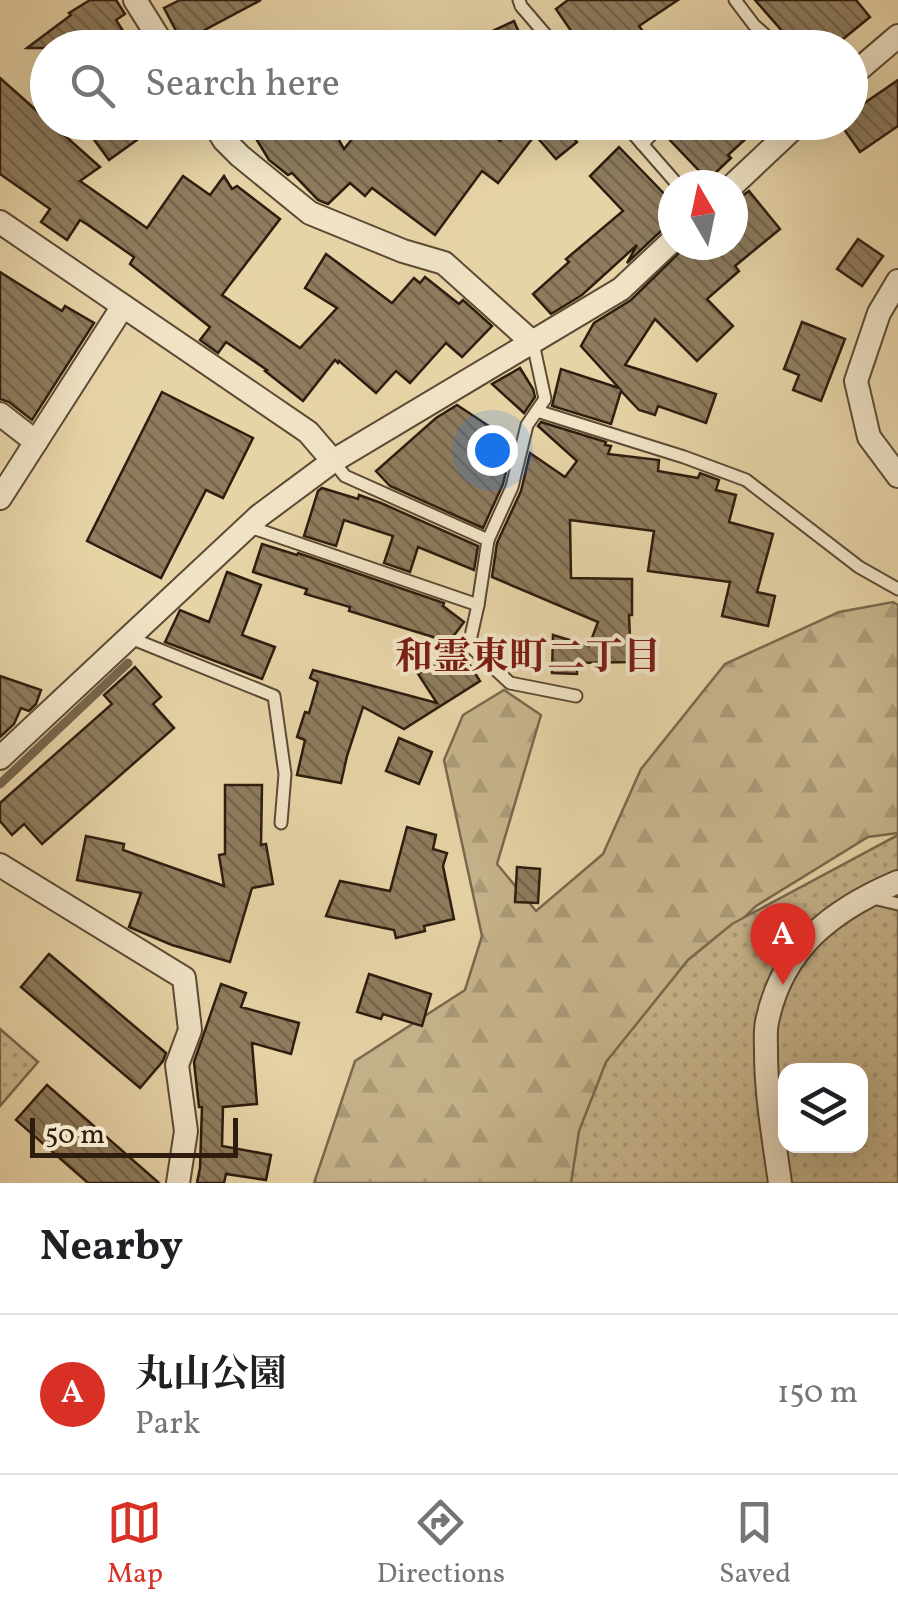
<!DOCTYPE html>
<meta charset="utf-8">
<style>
:root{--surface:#fff;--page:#f2f2f2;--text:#202124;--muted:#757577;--line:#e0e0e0;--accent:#d93025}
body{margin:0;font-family:Vollkorn,"Noto Serif JP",serif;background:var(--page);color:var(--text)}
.controls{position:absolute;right:30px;bottom:30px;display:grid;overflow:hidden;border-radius:20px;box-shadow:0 10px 40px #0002}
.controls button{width:90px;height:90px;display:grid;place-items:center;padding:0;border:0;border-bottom:2px solid var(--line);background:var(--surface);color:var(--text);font:50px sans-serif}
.compass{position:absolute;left:658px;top:170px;width:90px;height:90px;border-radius:50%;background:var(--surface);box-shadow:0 10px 40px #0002;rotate:351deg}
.scale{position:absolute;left:30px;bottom:25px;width:208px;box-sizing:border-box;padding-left:10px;border:5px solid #2e1d0f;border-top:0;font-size:28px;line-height:35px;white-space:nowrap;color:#2e1d0f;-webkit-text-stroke:8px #efe2c5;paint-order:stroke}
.you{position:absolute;left:492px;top:450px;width:35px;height:35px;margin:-25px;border:8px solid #fff;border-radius:50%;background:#1a73e8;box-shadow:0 0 0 15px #1a73e833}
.badge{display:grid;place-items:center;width:65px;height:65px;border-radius:50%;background:var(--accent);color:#fff;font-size:32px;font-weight:700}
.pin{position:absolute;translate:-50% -82px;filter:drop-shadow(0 2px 5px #0008)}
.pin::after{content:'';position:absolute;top:52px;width:35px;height:30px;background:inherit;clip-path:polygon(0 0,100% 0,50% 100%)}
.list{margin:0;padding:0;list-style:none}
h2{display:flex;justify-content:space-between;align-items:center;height:130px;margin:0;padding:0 40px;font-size:42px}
h2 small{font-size:32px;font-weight:400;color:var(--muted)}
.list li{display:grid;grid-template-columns:65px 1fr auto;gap:30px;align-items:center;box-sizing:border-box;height:160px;padding:0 40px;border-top:2px solid var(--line)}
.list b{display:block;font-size:38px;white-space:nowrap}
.list p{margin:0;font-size:32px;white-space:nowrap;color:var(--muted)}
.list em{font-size:32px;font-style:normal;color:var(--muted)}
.icon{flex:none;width:55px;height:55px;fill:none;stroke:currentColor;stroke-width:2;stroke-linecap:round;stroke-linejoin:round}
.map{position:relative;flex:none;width:898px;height:1183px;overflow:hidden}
.search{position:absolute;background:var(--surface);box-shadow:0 10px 40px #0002;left:30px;right:30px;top:30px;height:110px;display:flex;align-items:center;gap:25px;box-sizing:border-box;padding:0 35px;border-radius:55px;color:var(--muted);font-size:38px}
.sheet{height:290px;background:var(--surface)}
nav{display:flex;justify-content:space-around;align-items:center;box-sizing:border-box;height:140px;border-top:2px solid var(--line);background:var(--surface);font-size:28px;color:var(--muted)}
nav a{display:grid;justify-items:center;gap:5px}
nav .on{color:var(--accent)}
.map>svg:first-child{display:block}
.forest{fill:url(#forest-firs);stroke:#7a684e;stroke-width:2.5}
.park{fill:url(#park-dots);stroke:#7a684e;stroke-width:2.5;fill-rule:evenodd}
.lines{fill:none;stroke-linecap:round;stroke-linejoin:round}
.stream{stroke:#77654b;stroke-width:9}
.building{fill:url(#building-back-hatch);stroke:#2e1d0f;stroke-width:2.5}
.service-casing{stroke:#5c4a35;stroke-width:15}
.minor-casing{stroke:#5c4a35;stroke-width:26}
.service{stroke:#efe2c5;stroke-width:11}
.minor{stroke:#efe2c5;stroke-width:22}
.labels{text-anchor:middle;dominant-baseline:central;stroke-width:8;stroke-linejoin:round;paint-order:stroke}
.neighbourhood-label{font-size:38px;font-weight:bold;fill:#7a1f14;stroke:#efe2c5}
</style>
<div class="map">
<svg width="898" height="1183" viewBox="0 0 898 1183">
<defs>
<pattern id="forest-firs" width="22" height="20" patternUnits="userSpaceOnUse" patternTransform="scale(2.5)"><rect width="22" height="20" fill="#c7b48c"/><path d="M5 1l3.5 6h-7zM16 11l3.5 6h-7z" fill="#ab9a78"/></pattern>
<pattern id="park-dots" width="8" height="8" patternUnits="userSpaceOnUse" patternTransform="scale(2.5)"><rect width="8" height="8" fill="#c7b48c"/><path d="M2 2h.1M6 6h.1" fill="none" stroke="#ab9a78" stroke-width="1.8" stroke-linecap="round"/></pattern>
<pattern id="building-back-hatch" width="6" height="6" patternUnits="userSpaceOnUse" patternTransform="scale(2.5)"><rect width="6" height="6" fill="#8e7c5e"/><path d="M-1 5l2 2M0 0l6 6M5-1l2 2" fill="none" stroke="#74654c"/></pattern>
</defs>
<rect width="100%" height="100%" fill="#e6d3a6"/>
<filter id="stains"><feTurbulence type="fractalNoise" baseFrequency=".002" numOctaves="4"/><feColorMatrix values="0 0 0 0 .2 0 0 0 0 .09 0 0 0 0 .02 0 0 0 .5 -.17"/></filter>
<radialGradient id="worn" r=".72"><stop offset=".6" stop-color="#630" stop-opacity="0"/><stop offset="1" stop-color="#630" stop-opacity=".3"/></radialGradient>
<path class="forest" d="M893,602L898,605V833L868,837L756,906L679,981L648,1183H314L355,1061L465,990L482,936L444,760L463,715L504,690L541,715L497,864L536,911L603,854L641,769L725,664L839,612Z"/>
<g class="park">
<path d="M898,835V1183H571L579,1131L606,1062L688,960L732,924ZM786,1070H860V1146H786Z"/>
<path d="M0,1029L38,1062L0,1106Z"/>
</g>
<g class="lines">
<path class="stream" d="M0,784L128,663"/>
</g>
<g class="building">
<path d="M90,0H116L125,14L116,20L134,48H27L71,15L69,13Z"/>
<path d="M180,0H261L182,42L164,8Z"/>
<path d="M568,0H678L639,26L642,30L638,33L650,48H586L577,37L576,38L556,9Z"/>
<path d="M755,0H856L870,17L832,48H797Z"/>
<path d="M514,21L526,48H456Z"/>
<path d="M0,78L100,167L80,181L147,228L183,176L210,195L224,176L232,189L237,186L280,219L222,295L300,348L337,308L305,288L326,254L392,303L414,278L420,283L425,277L459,304L463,300L492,326L462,357L446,343L410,383L396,371L376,393L339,361L338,363L335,360L303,401L265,371L267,370L226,342L218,353L200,340L210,327L130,264L134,257L88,225L80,220L67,240L41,222L50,209L0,174Z"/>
<path d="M898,80V126L860,152L839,122H850V113Z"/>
<path d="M81,122H162L109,160Z"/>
<path d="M246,122H329L344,149L366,122H474L500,141L514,122H561L577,142L556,159L535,135L498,183L482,171L435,235L372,188L365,196L350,183L328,204L318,200L292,173L288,175L269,160Z"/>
<path d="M685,122H764L728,155L731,158L708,180L668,138Z"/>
<path d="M619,147L673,203V225L663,229L627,263L637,245L582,295L551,314L533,294L569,262L566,259L623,211L590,176Z"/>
<path d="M749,191L780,229L735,266L739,271L707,299L733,326L697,361L655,319L625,365L716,394L706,423L658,406L655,415L639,410L621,391L611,424L552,406L561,369L619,388L581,346L594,323L631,300L687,245H733V200L742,196Z"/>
<path d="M858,239L883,256L862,286L837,269Z"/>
<path d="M0,272L62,311L65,306L94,323L32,420L9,402L0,399Z"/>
<path d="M802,322L845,339L821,401L793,390L799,375L784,369Z"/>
<path d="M520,368L533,389L535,397L524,413L492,384Z"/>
<path d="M162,392L253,438L223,498L206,490L161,578L87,541Z"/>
<path d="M457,405L513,442L503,484L483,528L390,486L376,471L436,418Z"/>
<path d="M541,422L606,442L605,445L611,446L608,454L659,460L658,471L698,478L700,473L719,480L716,490L736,495L729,522L773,534L757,592L775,596L768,626L722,616L730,582L648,571L654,531L570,520L571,578L632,579V615H629L631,662L577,663V674L552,673L553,635L589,646L598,622L492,577L497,543L521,491L530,453L565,477L577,461L538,426Z"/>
<path d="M322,488L358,499L359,495L381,503L478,546L474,570L418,547L410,572L384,563L393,536L344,520L336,546L304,536L318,491Z"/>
<path d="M262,544L297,555L298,553L444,603L443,606L464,622L449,642L349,611L350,607L305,594L307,589L253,572Z"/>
<path d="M227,572L261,585L242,635L275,647L262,679L165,642L180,610L209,622Z"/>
<path d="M459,648L480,681L404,729L363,707L347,756L341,783L297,775L305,740L297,737L305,712L309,713L318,682L310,678L313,670L437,703L418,674Z"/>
<path d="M135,667L161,697L153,704L174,728L42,844L24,824L12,835L0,821V803L112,704L104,695Z"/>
<path d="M0,676L41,690L36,704L29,711L21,708L14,724L0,737Z"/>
<path d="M399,738L432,752L419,784L386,771Z"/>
<path d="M225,785H262L261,845L266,844L273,884L252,888L230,962L172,945L129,927L141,893L77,880L86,836L124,844L123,850L224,886L219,855L225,854Z"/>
<path d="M407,827L436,835L433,849L447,853L443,866L454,919L424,926L425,931L396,938L394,930L326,916L340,881L390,891Z"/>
<path d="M517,867L540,869L538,903L515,902Z"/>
<path d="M49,954L166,1053L163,1061L140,1088L21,987Z"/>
<path d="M369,974L431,994L422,1026L383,1014L381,1019L357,1012Z"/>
<path d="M221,984L246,993L241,1007L299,1023L291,1054L252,1043L257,1104L223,1107L222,1146L271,1155L266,1180L226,1174L224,1183H197L200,1168L202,1107H199L194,1062Z"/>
<path d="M47,1085L159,1183H88L16,1120Z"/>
</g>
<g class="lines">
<g class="service-casing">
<g id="service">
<path d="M519,0L521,6L557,48"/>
<path d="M735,0L754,25L780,48"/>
<path d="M623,122L678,185"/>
<path d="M642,144L664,122"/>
<path d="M533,343L545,399L527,425L512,487L488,540L478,605L469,645L510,683L576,696"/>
<path d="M537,411L684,457L746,480L859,567L898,589"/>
<path d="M333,461L345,476L488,540"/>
<path d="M247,526L478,605"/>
<path d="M128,637L274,696L285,774L281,823"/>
<path d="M873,898L898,904"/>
</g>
</g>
<g class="minor-casing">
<g id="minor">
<path d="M135,0L165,48"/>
<path d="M850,77L898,36"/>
<path d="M213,122L224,140L240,156L310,213L403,251L444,263L532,342"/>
<path d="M733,185L800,122"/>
<path d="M0,222L308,432L333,461"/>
<path d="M898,281L879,313L856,381L869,437L898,476"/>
<path d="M0,414L36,442"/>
<path d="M0,498L123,306"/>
<path d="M0,758L259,516L333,461L621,289L673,240"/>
<path d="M0,865L184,978L190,1030L177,1065L186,1131L178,1183"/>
<path d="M780,1183C774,1139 766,1096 766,1052C766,1042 765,1031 767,1022C782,948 832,910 898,882"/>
</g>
</g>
<use href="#service" class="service"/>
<use href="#minor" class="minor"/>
</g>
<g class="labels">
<g class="neighbourhood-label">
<text x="528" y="659">和霊東町二丁目</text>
</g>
</g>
<rect width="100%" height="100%" filter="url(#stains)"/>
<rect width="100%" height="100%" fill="url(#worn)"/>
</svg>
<div class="controls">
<button><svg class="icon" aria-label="layers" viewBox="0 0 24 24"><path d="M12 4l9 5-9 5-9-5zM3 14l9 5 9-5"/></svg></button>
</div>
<svg class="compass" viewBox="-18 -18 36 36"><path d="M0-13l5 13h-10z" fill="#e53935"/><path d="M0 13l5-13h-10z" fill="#757577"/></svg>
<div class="scale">50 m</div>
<div class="you"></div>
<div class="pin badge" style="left:783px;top:985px">A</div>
<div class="search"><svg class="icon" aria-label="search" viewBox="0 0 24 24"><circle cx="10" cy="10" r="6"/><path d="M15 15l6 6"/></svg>Search here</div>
</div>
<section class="sheet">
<h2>Nearby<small></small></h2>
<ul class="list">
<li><span class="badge">A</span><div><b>丸山公園</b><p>Park</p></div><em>150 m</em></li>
</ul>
</section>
<nav>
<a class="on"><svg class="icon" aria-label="map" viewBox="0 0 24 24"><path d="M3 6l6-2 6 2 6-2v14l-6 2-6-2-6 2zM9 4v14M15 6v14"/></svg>Map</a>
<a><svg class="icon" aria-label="directions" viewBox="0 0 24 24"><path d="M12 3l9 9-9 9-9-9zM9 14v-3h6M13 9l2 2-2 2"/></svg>Directions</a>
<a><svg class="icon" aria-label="saved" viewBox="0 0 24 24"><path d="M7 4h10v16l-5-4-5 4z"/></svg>Saved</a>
</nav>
